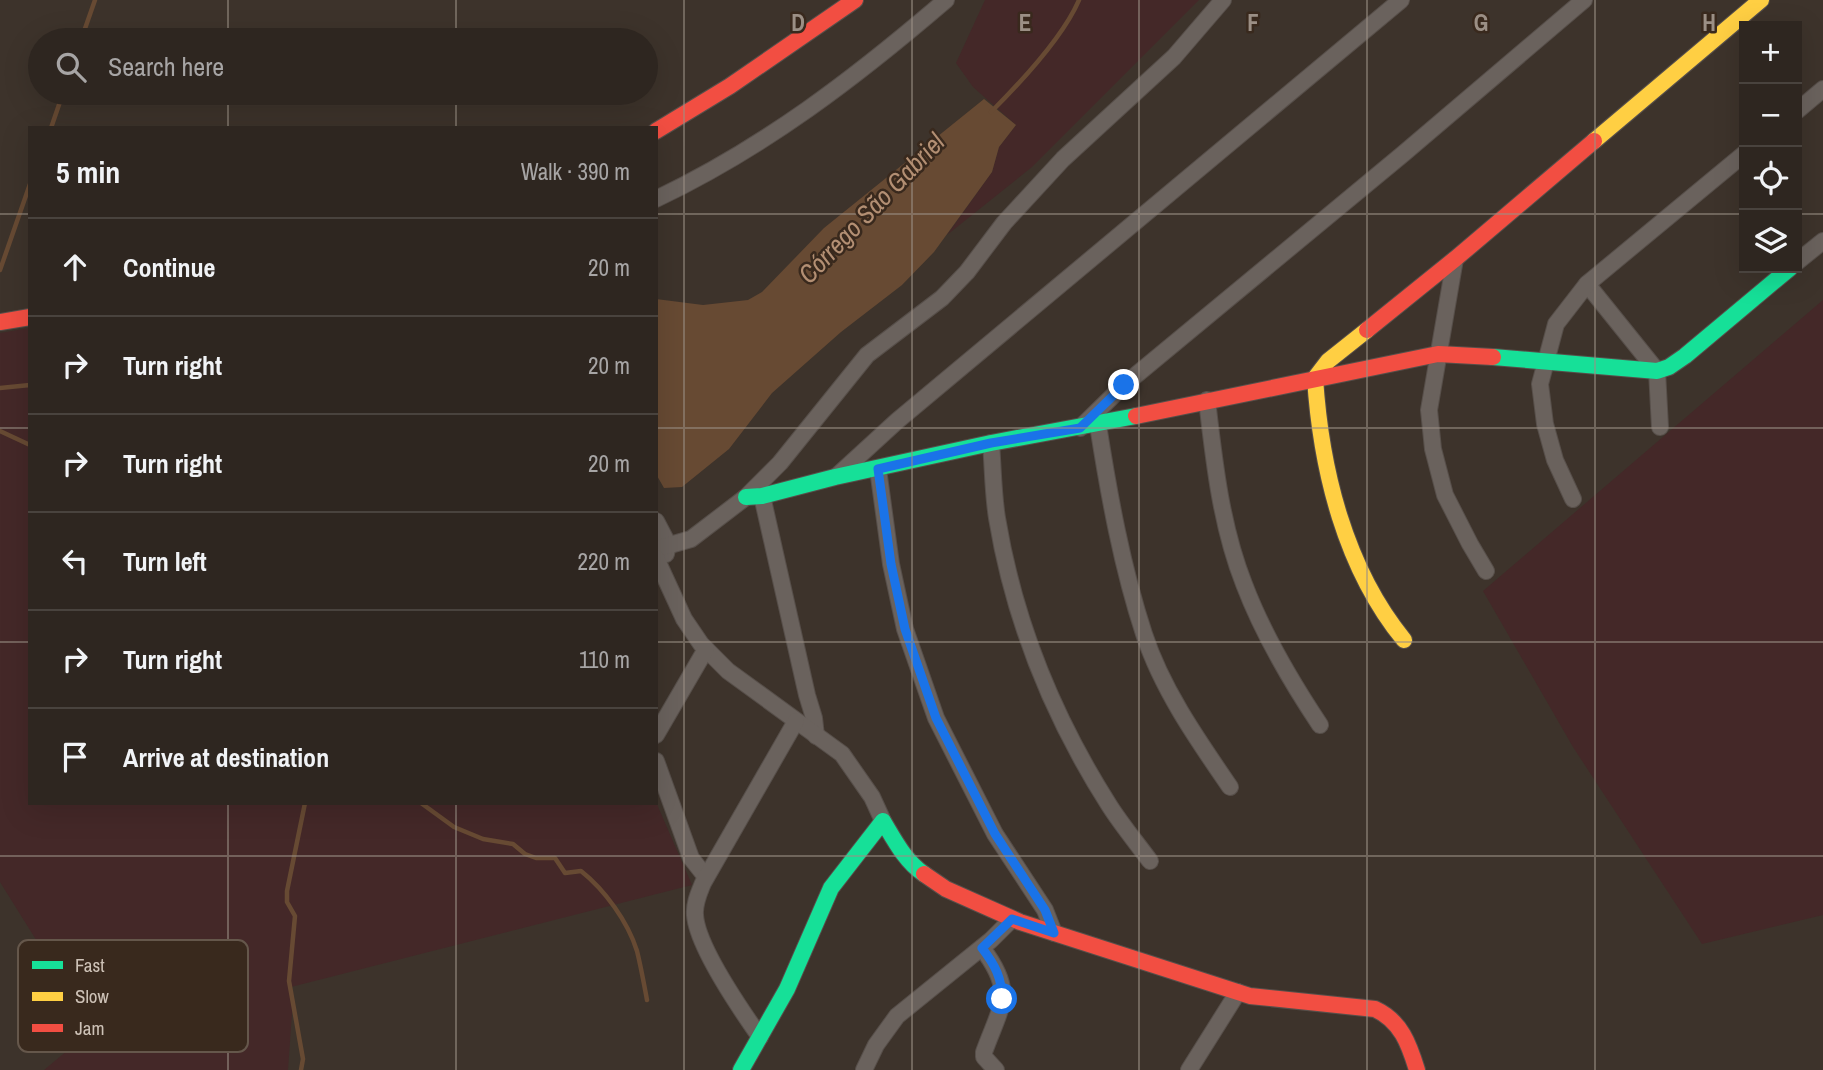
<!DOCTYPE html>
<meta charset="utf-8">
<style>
:root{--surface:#2e2620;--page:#362e29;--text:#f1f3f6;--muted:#a7a5a5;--line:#49433e}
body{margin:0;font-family:"Archivo Narrow",sans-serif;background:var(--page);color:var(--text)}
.controls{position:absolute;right:21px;top:21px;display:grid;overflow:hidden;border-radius:0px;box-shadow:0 7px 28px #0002}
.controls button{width:63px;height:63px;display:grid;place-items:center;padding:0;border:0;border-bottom:2px solid var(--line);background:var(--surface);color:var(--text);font:35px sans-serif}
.stop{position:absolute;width:21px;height:21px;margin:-16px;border:5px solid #1a73e8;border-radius:50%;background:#fff}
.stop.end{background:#1a73e8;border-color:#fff;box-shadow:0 2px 7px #0008}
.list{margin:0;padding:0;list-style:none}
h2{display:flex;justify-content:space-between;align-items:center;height:91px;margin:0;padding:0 28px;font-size:30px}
h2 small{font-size:23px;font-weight:400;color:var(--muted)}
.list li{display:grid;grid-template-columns:46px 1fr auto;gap:21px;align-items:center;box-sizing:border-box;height:98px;padding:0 28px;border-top:2px solid var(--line)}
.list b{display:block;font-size:26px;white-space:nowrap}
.list em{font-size:23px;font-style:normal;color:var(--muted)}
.icon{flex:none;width:38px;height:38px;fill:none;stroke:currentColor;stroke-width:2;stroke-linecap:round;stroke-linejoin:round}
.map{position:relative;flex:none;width:1823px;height:1070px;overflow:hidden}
.search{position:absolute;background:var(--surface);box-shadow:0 7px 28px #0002;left:28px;top:28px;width:630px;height:77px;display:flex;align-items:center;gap:18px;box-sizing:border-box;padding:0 24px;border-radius:38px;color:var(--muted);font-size:26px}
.panel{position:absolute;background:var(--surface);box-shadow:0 7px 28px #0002;left:28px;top:126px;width:630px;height:679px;border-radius:0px}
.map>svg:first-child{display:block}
.green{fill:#442828}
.water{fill:#674a33}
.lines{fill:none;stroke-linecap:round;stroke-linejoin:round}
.stream{stroke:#674a33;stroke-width:4.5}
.street-casing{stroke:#574f4a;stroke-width:18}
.fast-casing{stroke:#574f4a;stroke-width:18}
.slow-casing{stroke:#574f4a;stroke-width:18}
.jam-casing{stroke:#574f4a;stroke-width:18}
.street{stroke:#6a625d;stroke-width:16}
.fast{stroke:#16e098;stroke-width:16}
.slow{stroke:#ffcf43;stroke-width:16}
.jam{stroke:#f24e42;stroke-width:16}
.route{stroke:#1a73e8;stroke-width:9}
.grid{fill:none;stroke:#9b8f85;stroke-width:2;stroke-opacity:0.55}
.labels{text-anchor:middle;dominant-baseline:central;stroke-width:5;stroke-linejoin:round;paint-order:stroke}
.water-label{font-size:26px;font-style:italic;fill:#b38f73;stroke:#39291d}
.key{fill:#39291d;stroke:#65574b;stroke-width:2}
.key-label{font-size:19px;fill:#cdc1b6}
.grid-label{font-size:23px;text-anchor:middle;font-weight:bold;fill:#9b8f85;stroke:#39291d;stroke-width:5;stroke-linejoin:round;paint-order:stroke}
</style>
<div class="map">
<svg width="1823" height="1070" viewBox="0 0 1823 1070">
<rect width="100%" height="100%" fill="#3d332b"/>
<g class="green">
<path d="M985,0H1199L1032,167L947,235L992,172L999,147L1016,125L973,87L956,63Z"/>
<path d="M1823,300V915L1702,944L1573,747L1483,591Z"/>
<path d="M30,328V803L656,802L692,885L291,987L292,1013L288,1070H44L68,1050L88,1023L0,882V333Z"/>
</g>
<path class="water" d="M984,99L1016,125L999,147L992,172L934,252L902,285L841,332L772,393L729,449L682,487L664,488L656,474V299L703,305L748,300L762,292L824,228Z"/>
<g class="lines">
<g class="stream">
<path d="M81,40L95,0"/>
<path d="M991,112C1020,83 1063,37 1079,0"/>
<path d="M51,128L63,93"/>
<path d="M0,270L30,184"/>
<path d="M0,388L30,385"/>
<path d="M0,431L30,445"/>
<path d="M421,803L454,827L483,839L513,844L525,854L536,858H555L565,873L581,871C605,890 628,922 637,951C641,967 644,984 647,1000"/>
<path d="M301,1070L303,1059L289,981L295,916L287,902V891L305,803"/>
</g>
<g class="street-casing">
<g id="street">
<path d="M1797,111L1823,89"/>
<path d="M656,199C765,147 855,78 946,0"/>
<path d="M1455,259L1429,410L1433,449L1445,495L1470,544L1486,571"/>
<path d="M1797,262L1823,241"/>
<path d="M1587,284L1657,371L1660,427"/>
<path d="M1207,400C1214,461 1221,526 1244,584C1263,634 1290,680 1320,725"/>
<path d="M1098,425C1109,495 1122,567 1144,634C1162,689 1197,739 1230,787"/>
<path d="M1080,428L1124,385L1403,154L1584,0"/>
<path d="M991,443C993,468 993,493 997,518C1014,621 1053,717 1109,805C1121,824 1136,842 1150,861"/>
<path d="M878,469L891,564L905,629L936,718L995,834L1045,910L1054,933"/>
<path d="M837,476L897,421L1401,0"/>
<path d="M762,496L807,695L814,718L816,736"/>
<path d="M1573,499L1555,460L1545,424L1540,384L1556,324L1587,284L1744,154"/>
<path d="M656,521L668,544L666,554"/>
<path d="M656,549L691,539L746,497L780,463L867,355L942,298L967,272L1004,223L1063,159L1174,57L1223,0"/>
<path d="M656,558L684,619L701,644L728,671L842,754L872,797L883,821"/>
<path d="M656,735L706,649"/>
<path d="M656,761L691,858L706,877"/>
<path d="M982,948C1016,993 1001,1005 984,1052V1057L996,1070"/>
<path d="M760,1037C741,1010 697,946 695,915C694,903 699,893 703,883L796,721"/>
<path d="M864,1070L876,1045L897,1016L991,940L1012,919"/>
<path d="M1189,1070L1238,992"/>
</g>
</g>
<g class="fast-casing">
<g id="fast">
<path d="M1493,357L1657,371L1669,367L1685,356L1790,268"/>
<path d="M746,497L762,496L835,477L991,443L1136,416"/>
<path d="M741,1070L787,989L831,888L883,821C895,841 905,861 924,874"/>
</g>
</g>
<g class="slow-casing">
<g id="slow">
<path d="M1594,141L1761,0"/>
<path d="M1367,330L1328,361L1315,378C1321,470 1345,568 1404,640"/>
</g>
</g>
<g class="jam-casing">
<g id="jam">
<path d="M656,131L730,86L855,0"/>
<path d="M0,322L30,317"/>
<path d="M1367,330L1455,259L1594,141"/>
<path d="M1136,416L1438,354L1493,357"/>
<path d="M924,874L946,889L1020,922L1250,996L1375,1009C1401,1021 1409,1044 1417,1070"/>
</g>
</g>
<use href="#street" class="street"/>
<use href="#fast" class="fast"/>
<use href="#slow" class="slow"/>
<use href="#jam" class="jam"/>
</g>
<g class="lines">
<path class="route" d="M1002,999C1002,978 995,965 982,948L1012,919L1054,933L1045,910L995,834L936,718L905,629L891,564L878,469L991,443L1080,428L1124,385"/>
</g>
<path class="grid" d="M228,0V40M456,0V40M684,0V1070M912,0V1070M1139,0V1070M1367,0V1070M1595,0V1070M228,93V128M456,93V128M0,214H30M656,214H1744M1797,214H1823M0,428H30M656,428H1823M0,642H30M656,642H1823M228,803V1070M456,803V1070M0,856H1823"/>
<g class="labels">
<g class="water-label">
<text transform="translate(871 208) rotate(-46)">Córrego São Gabriel</text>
</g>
</g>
<rect x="18" y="940" width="230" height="112" rx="10" class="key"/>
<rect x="32" y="961" width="31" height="8" fill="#16e098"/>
<rect x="32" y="992" width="31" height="9" fill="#ffcf43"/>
<rect x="32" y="1024" width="31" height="8" fill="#f24e42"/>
<g class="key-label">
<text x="75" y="972">Fast</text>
<text x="75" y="1003">Slow</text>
<text x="75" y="1035">Jam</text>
</g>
<g class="grid-label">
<text x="798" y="31">D</text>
<text x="1025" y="31">E</text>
<text x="1253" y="31">F</text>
<text x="1481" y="31">G</text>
<text x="1709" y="31">H</text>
</g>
</svg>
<div class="controls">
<button>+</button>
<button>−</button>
<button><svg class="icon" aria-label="locate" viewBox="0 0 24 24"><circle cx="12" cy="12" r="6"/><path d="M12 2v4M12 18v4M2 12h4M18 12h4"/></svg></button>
<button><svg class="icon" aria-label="layers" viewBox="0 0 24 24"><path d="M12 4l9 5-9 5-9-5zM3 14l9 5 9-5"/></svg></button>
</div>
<div class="stop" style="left:1002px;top:999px"></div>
<div class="stop end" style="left:1124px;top:385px"></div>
<div class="search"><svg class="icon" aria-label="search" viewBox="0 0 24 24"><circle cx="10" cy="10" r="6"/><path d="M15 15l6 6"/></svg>Search here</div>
<section class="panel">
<h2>5 min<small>Walk · 390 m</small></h2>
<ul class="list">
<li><svg class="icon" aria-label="ahead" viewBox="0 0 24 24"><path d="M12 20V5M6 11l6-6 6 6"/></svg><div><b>Continue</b></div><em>20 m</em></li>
<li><svg class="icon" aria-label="right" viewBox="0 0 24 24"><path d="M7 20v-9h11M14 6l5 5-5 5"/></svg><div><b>Turn right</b></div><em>20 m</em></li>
<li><svg class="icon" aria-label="right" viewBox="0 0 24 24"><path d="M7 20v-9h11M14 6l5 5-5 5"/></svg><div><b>Turn right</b></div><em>20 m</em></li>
<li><svg class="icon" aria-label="left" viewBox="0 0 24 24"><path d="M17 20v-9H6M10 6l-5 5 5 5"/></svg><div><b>Turn left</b></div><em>220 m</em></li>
<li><svg class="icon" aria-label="right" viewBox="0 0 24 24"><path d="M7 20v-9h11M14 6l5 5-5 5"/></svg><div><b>Turn right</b></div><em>110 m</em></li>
<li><svg class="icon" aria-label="arrive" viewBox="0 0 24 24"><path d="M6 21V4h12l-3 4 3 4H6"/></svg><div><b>Arrive at destination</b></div></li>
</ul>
</section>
</div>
